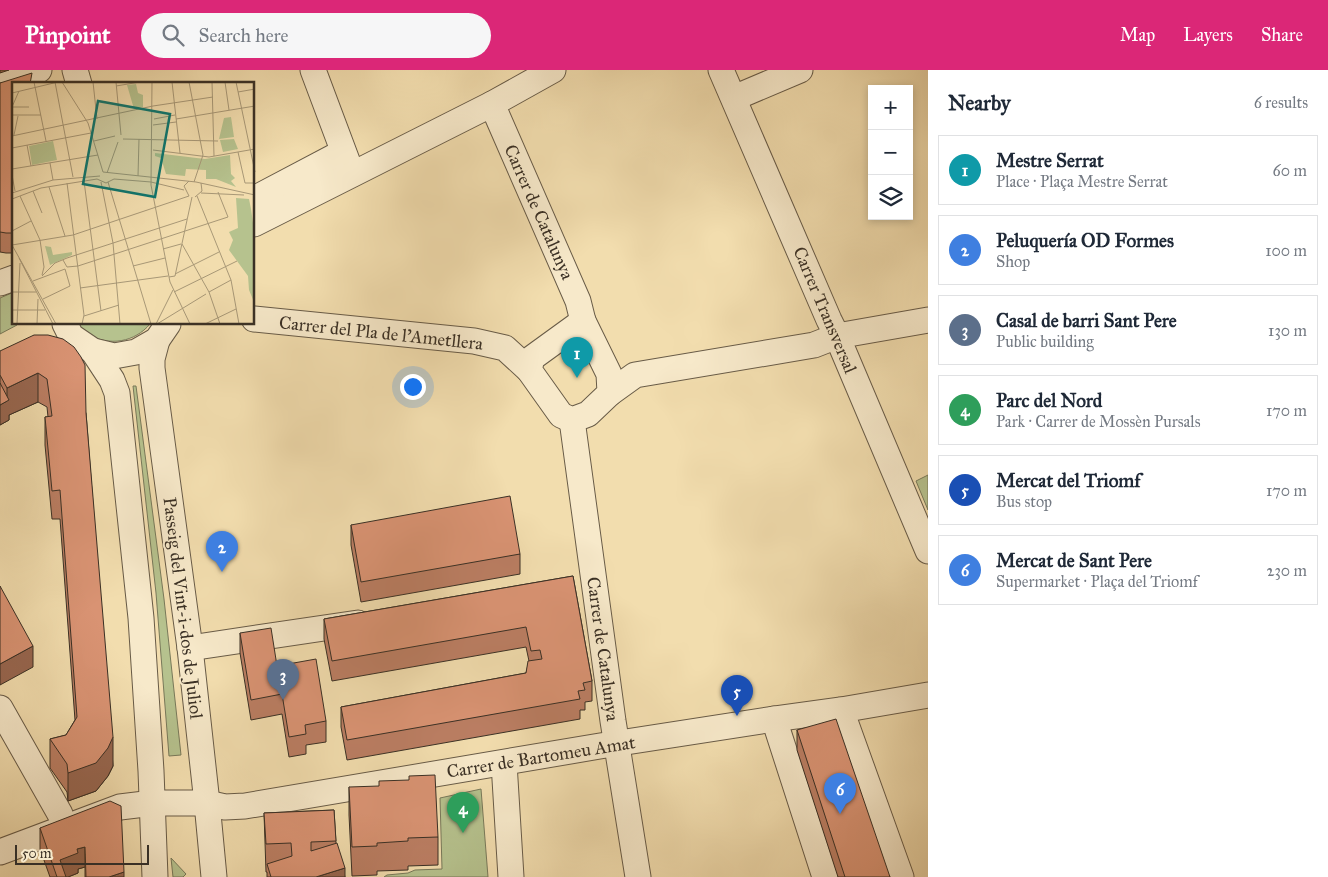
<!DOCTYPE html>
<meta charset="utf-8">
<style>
:root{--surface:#fff;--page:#f6f6f7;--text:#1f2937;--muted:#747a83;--line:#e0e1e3;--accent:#db2777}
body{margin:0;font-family:"IM FELL Great Primer",serif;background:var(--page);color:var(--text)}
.controls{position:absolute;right:15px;top:15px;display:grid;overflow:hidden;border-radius:0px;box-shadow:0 2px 8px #0003}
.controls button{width:45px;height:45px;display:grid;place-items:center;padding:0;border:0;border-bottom:1px solid var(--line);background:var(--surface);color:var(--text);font:25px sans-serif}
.scale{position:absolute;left:15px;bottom:12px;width:134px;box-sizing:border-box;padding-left:5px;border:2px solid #3a3025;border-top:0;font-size:14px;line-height:18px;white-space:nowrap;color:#3a3025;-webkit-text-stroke:4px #f7e9ca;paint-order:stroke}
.you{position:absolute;left:412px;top:316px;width:18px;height:18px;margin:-12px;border:4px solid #fff;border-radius:50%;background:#1a73e8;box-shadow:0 0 0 8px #1a73e833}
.badge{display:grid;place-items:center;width:32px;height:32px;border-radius:50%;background:var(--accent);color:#fff;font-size:16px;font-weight:700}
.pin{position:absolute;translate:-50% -41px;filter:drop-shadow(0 1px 2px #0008)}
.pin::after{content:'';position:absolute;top:26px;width:18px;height:15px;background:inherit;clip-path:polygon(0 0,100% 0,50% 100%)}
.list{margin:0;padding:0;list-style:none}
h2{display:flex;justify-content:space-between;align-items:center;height:65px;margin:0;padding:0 20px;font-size:21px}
h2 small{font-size:16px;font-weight:400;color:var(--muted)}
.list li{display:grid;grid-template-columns:32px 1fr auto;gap:15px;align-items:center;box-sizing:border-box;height:70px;margin:0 10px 10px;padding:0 10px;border:1px solid var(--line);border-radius:0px}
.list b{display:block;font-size:19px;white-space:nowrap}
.list p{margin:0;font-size:16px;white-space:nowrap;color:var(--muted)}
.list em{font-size:16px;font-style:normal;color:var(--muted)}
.icon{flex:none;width:28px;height:28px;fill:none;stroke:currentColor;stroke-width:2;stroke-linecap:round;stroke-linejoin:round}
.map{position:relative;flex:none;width:928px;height:807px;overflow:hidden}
header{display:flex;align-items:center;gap:30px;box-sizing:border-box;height:70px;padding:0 25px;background:var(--accent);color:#fff}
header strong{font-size:24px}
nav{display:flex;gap:28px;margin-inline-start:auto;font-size:18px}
.search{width:350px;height:45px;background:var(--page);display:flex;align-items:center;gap:12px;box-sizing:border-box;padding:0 18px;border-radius:28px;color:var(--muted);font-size:19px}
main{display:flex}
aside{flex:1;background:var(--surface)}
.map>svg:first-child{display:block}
.green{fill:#b6c28e;stroke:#78795a}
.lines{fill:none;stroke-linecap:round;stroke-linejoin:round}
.minor-casing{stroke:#685b47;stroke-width:27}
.minor{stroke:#f7e9ca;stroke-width:25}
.wall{fill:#bb7e63;stroke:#3a3025}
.shaded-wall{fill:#986750;stroke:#3a3025}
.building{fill:#d99373;stroke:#3a3025}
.labels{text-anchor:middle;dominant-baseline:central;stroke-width:4;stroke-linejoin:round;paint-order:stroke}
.street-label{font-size:18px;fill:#3a3025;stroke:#f7e9ca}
.inset-road{fill:none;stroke:#a89877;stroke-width:1}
.view{fill:#0f766e;fill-opacity:0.15;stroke:#0f766e;stroke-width:2.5}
.inset-edge{fill:none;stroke:#3a3025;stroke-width:2.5}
</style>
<header>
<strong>Pinpoint</strong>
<div class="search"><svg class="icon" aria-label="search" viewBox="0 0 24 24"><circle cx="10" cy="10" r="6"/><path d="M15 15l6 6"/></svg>Search here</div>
<nav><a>Map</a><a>Layers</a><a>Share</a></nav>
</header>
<main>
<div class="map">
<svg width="928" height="807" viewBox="0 0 928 807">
<rect width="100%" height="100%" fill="#f2ddae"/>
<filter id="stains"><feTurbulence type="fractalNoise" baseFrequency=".004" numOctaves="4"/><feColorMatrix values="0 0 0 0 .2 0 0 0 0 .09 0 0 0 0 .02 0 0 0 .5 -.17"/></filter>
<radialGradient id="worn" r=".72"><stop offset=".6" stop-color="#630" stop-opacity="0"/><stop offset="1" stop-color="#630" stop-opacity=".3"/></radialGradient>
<g class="green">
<path d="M14,222V254H17V255L0,264V228Z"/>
<path d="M76,254H150C135,272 109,277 88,264C84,262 80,257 76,254Z"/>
<path d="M133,316H136L164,529L181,685L169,686L156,523Z"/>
<path d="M928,405V440L916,411Z"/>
<path d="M481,719L488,807H384L387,805L408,803L415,800L442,799L440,728Z"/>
<path d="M171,788L186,804L183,807H173Z"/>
</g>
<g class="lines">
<g class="minor-casing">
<g id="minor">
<path d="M75,0L79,14"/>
<path d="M313,0L352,104"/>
<path d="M721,0L829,250L837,266L928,481"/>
<path d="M0,12L39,0"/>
<path d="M734,28L800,0"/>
<path d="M492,34L578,231L583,251"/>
<path d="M254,129L343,82"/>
<path d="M254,154L492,34L553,0"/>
<path d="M0,213L14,208"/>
<path d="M254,249L474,271L505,278L529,300"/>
<path d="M583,251L609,304L610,323L588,344L572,350L561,345L529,300L532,288Z"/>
<path d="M65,254L71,266L93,281L114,286L136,282L157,270L168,254"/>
<path d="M157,270L152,289V298L190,578L207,733L214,807"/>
<path d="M93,281L112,310L117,323L141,548L151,701L155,807"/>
<path d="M610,323L635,305L814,275L837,266L928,250"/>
<path d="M572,350L613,651L638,807"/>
<path d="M190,578L358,553"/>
<path d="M0,638L60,744"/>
<path d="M841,640L901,807"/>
<path d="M774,649L825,807"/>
<path d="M504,693L511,807"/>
<path d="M0,782L120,737L153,733H207L225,737L245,736L600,676L774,649L841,640L928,625"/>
</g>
</g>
<use href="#minor" class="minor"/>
</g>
<g class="wall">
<path d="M0,13L32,14H14V183H6L0,182Z"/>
<path d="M34,265L86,343L113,696L108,706L96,721L68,731L67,722L50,698V669L66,665L75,650L60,449H52L45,375V347H48L47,337L38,332L9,345V350L0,355V305Z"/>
<path d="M351,455L520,484V504L361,532L351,475Z"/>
<path d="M573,506L592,611V631L585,632V640H580V649L347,690L341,657V637L526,603L529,591L526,577L332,611L324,569V549Z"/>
<path d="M240,563L277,596L326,651V672L306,675V684L289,687L282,644L251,650L240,583Z"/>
<path d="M797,660L890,807H838L797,680Z"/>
<path d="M349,717L438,767V795L408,796V800L377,801V805L352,806L349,745Z"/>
<path d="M334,740L336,773L345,807H267V802H266L264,743Z"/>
<path d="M40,758L124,807H85V797L78,799V803L68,807H50L40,779Z"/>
</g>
<g class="shaded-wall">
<path d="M0,0H9L0,3Z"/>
<path d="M38,303V332L9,345V350L0,355V335L7,331V318Z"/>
<path d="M33,576V597L0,615V594Z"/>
<path d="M113,667V696L108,706L96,721L68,731V703Z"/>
<path d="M85,777V797L78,799V803L68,807H60V790L77,779Z"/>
<path d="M345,798V807H316Z"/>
<path d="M124,802V807H109Z"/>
</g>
<g class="building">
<path d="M32,3L30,14H14V163H6L0,162V13Z"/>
<path d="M34,265H48L63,269L74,277L81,287L85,295L86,343L113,667L108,678L96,693L68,703L67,694L50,669L66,665L77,647L60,420L52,421L45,347L52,346L47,309L38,303L7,318L0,305V281Z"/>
<path d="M0,313L9,330L0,335Z"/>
<path d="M510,426L520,484L361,512L351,455Z"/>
<path d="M573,506L592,611L583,613L585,620L578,621L580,629L347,670L341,637L526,603L528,591L542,589L540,580L531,581L526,557L332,591L324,549Z"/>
<path d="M0,516L33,576L0,594Z"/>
<path d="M271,558L277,596L316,589L326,651L305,655L306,664L289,667L282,624L251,630L240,563Z"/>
<path d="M836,649L890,807H845L797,660Z"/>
<path d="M435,705L438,767L408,768V771L377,773V776L352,777L349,717L379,716V711L409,710V706Z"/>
<path d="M110,731L121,736L124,802L109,807H86L85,777L77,779L78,783L60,790L66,807H57L40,758Z"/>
<path d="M334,740L336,771L311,772V781L337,773L345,798L316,807H271L267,794L292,786L291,773L266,774L264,743Z"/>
</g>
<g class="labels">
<g class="street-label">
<text transform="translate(539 142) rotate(66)">Carrer de Catalunya</text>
<text transform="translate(825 240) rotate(67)">Carrer Transversal</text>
<text transform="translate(381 263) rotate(6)">Carrer del Pla de l'Ametllera</text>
<text transform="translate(183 538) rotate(83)">Passeig del Vint-i-dos de Juliol</text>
<text transform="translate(603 579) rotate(82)">Carrer de Catalunya</text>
<text transform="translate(541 687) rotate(-9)">Carrer de Bartomeu Amat</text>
</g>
</g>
<g transform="translate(12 12)">
<rect width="242" height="242" fill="#f2ddae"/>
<path d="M124,2L126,11L131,13V25L122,27L115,3ZM219,35L222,55L207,57L212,36ZM222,57L226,67L211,70L208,58ZM41,59L45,78L20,83L17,64ZM143,71L193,77L218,73L219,92L223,96L219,99L224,105L204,97H194V88L174,87L173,94L154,92L149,76L143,74ZM224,116L237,117L239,127L242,148V220L237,208L236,194L217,168L221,158L217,150L226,146ZM33,164L39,165L41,173L60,170V173L38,183Z" fill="#b6c28e"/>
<path class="inset-road" d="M22,0L34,59M43,0L61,95M50,0L76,41L91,90M81,0L85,37M104,0L109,53M140,0L139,103L158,200L178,242M160,0L168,71M177,0L191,73L182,100M200,0L202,74M213,0L217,28M224,0L243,90M104,4L128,0M226,10L243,7M0,11L46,0M0,25L7,9M0,25H17M0,33H29M142,37L163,33M164,37L243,24M141,43L164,40M2,53L6,34M0,54L141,24L201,15M111,57L206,59M82,59L103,54M15,63L19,84M0,66L79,51M141,68L197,75L243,67M226,70L233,101H243M38,81L41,98M0,87L86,73M91,90L184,100L243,113M95,91L106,60M0,93L3,109M126,94L127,57M72,99L89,229M89,100L101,161L108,242M96,100L139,242M55,101L72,233L70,242M37,105L53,154M21,109L30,131M0,111L41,98L88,94M189,111L232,113M8,114L28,158L32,185L30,193M177,114L172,104L177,99M185,114L219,198L227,242M183,115L190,109L189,101M0,117L29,106L85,97L94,101L102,97L139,100L172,108M0,149L19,139M170,162L197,210L208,242M0,163L61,153L177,114M0,163L44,242M151,167L169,162M7,176L41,242M51,178L55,185L66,184L216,135L206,110M121,184L153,176M163,192L207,170M30,194L43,181L55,176L175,137M157,195L163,194L180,115M21,199L53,187L58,204L31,217M68,206L156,194M0,210H24M162,210L225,179M197,210L219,198M0,228H33M72,234L107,223M5,242L8,181M25,242L26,217M144,242L161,208M145,242L194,212M193,242L224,227"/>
<path class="view" d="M86,19L158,32L143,115L71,102Z"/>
<rect width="242" height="242" class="inset-edge"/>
</g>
<rect width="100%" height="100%" filter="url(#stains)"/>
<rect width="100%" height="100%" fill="url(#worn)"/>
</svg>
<div class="controls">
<button>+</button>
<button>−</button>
<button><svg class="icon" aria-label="layers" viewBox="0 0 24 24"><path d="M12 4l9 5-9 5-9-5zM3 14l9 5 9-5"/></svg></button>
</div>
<div class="scale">50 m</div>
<div class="you"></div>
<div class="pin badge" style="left:577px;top:308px;background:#0f9aa8">1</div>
<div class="pin badge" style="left:222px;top:502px;background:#3f7fe0">2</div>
<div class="pin badge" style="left:283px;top:630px;background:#5c6f8a">3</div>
<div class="pin badge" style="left:463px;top:763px;background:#2e9e5b">4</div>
<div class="pin badge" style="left:737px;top:646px;background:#1a4fb4">5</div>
<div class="pin badge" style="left:840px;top:744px;background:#3f7fe0">6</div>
</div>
<aside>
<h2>Nearby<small>6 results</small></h2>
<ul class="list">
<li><span class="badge" style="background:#0f9aa8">1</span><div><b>Mestre Serrat</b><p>Place · Plaça Mestre Serrat</p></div><em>60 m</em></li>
<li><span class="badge" style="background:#3f7fe0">2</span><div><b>Peluquería OD Formes</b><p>Shop</p></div><em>100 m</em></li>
<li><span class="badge" style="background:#5c6f8a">3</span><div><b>Casal de barri Sant Pere</b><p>Public building</p></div><em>130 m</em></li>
<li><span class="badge" style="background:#2e9e5b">4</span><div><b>Parc del Nord</b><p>Park · Carrer de Mossèn Pursals</p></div><em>170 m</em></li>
<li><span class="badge" style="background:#1a4fb4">5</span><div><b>Mercat del Triomf</b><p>Bus stop</p></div><em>170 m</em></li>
<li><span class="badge" style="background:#3f7fe0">6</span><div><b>Mercat de Sant Pere</b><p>Supermarket · Plaça del Triomf</p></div><em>230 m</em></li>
</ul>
</aside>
</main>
